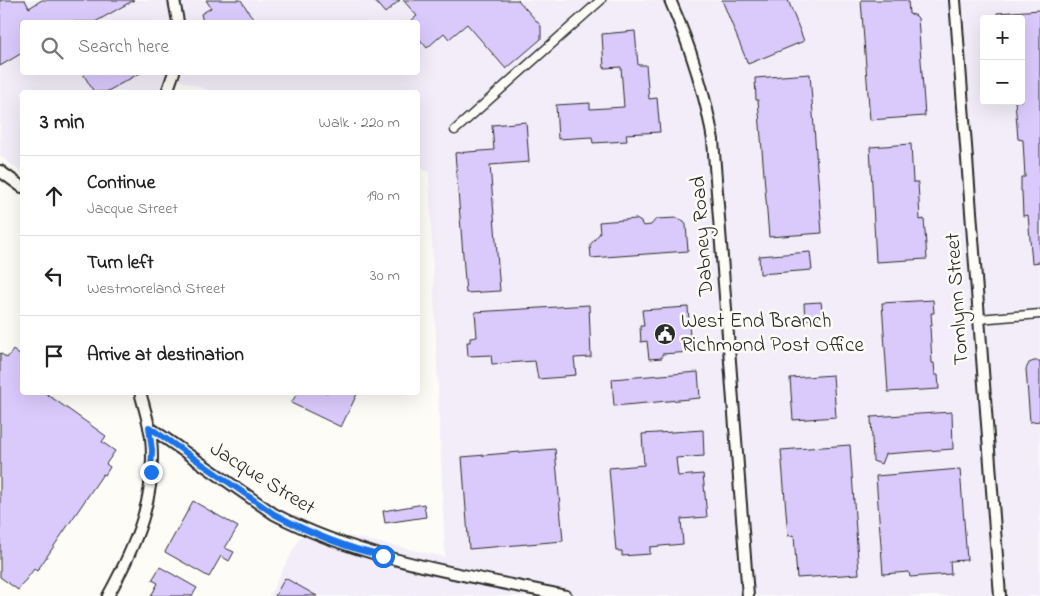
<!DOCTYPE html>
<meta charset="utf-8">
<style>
:root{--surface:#fff;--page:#f6f6f6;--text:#222;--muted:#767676;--line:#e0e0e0}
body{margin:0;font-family:"Indie Flower",sans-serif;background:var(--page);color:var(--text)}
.controls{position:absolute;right:15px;top:15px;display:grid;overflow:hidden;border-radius:5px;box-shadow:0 5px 20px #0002}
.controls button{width:45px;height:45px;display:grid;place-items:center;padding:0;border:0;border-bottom:1px solid var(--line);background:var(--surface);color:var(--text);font:25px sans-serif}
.stop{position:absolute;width:15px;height:15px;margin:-11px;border:4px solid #1a73e8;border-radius:50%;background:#fff}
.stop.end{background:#1a73e8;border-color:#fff;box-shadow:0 1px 5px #0008}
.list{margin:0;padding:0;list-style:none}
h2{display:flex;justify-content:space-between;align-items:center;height:65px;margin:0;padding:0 20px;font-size:21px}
h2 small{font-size:16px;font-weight:400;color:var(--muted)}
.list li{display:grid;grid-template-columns:32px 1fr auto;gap:15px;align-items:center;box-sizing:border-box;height:80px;padding:0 20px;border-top:1px solid var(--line)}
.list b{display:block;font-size:19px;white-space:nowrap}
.list p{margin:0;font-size:16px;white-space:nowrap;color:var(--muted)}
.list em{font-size:16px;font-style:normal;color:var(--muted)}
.icon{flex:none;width:28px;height:28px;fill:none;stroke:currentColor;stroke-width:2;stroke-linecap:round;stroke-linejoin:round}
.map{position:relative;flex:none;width:1040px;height:596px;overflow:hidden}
.search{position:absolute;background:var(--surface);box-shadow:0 5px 20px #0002;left:20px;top:20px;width:400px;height:55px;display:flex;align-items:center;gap:12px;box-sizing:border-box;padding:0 18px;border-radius:5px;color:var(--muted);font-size:19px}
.panel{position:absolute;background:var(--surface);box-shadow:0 5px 20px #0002;left:20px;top:90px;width:400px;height:305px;border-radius:5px}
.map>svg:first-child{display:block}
.built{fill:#f2edf8;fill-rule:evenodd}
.building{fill:#dacafc;stroke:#2b2b2b}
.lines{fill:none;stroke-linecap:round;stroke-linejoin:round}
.minor-casing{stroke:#2b2b2b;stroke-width:11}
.tertiary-casing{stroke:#2b2b2b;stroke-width:14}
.minor{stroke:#fdfcf7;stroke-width:8}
.tertiary{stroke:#fdfcf7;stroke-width:10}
.route{stroke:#1a73e8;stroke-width:6}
.labels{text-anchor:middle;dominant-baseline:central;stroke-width:5;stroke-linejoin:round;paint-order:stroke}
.street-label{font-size:21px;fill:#2b2b2b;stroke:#fdfcf7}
.poi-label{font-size:21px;fill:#2b2b2b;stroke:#fdfcf7;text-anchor:start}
</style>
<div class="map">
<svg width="1040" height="596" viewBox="0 0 1040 596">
<rect width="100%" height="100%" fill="#fdfcf7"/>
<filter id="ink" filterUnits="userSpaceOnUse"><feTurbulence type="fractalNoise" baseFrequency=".02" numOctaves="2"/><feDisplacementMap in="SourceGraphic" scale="10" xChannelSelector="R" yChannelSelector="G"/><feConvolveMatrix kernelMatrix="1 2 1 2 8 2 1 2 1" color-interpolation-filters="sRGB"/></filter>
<g filter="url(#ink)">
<path class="built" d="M0,0H1040V596H269L300,537H353L445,557L429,172L418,167V92H213L165,75L158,92H22V172L0,156ZM984,19H1021V101H984ZM22,22H418V72H22Z"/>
<g class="building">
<path d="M0,0H25L29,8L42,0H134L95,22H22V53L0,66Z"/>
<path d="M206,0H241L255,22H203L201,14L211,8Z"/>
<path d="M374,0H400L385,13Z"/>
<path d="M403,0H518L541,26V39L506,69L467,24L449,39L444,33L427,48L418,37V22H409L417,16Z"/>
<path d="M722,0H788L804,41L748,64Z"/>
<path d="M861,0H908L909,14L915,15L918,18L925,116L870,120Z"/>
<path d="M1040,10V262L1032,263L1028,215L1023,216L1022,191H1021V177H1025L1023,140L1018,139L1015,101H1021V19H997V13Z"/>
<path d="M635,31L638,65H646L649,99L657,98L660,132L626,134L627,141L593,143L592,137L558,139L556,105L590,103V109L624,107L621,67L604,68L602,34Z"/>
<path d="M82,72H142L106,92H94Z"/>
<path d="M810,74L822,233L769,237L758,100H756L755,78Z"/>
<path d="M526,122L529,162L490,165L500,291L466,293L455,153L494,150L492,125Z"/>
<path d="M911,144L913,182H918L920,220L924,219L927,259L876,262L870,147Z"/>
<path d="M677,218L684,221L686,225L688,251L591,258L590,245L600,233L599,222L636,219L641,222L643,226L651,225L656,219Z"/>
<path d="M810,252L812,270L760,274L759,256Z"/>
<path d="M933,300L934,313H931L932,326H930L932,363H934L935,375H938L939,389L888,392L882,303Z"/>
<path d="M821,302L823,318L805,320L804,303Z"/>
<path d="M589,305L591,357L574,358L576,375L564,376V377L538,379L535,361L492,364L491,355L468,356L467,342H470V338L477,337L475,312Z"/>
<path d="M688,307L691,352L662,354V358L649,359L647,341L641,342L640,326H644L642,310Z"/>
<path d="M13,350L22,357V392H44L106,436L102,442L115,451L106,464L110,467L105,475L103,474L37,571L34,569L18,590L0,577V353L7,358Z"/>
<path d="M1034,361H1040V421L1030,422L1026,369L1029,363Z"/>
<path d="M698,372L700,398L614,406L612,379Z"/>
<path d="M833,375L836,417L793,420L790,378Z"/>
<path d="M298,392H358L341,427L291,403Z"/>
<path d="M952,412L953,449L885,454L881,464L873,461L871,417Z"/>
<path d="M703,430L704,456L676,458L678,476L703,474L707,517L681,519L683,544L650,547V554L622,556V551H616L609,468L644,465L642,434Z"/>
<path d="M850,445L859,574L797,578L794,535L788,536L781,450Z"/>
<path d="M555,449L563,541L469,549L462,457Z"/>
<path d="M960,469L967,560L950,561L951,574L910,577L909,572L883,574L876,476Z"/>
<path d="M193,501L238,527L225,548L234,552L229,561L221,556L209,577L165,552Z"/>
<path d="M424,504L426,517L385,523L383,511Z"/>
<path d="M160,567L197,588L192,596H151L158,583L152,580Z"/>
<path d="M285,578L317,596H275Z"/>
</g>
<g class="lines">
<g class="minor-casing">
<g id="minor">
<path d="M455,130L601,0"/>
<path d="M978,319L1040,314"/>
</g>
</g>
<g class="tertiary-casing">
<g id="tertiary">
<path d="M174,0L178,22"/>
<path d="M670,0C690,46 705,91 713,140L748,596"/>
<path d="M955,0L1000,596"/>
<path d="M167,92L174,72"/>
<path d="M0,171L22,187"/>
<path d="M149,427L274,514C364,561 467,575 566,596"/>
<path d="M108,596C136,545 157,497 151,438C149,422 144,407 140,392"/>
</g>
</g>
<use href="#minor" class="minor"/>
<use href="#tertiary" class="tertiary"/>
</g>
</g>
<g class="lines" filter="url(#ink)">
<path class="route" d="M151,472L152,450L149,427L274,514C308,532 345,548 383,556"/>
</g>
<defs>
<g id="civic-disc" transform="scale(1.125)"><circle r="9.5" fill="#2b2b2b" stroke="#fdfcf7"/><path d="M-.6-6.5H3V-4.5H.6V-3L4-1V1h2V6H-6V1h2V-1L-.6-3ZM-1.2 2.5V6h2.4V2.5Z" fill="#fff"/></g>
</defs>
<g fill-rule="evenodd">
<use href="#civic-disc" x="665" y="334"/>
</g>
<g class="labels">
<g class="street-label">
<text transform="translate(703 236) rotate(-94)">Dabney Road</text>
<text transform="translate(958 299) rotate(-94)">Tomlynn Street</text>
<text transform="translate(262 479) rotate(32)">Jacque Street</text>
</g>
<g class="poi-label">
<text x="681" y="322">West End Branch<tspan x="681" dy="24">Richmond Post Office</tspan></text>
</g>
</g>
</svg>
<div class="controls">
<button>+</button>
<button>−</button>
</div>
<div class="stop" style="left:383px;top:556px"></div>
<div class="stop end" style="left:151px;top:472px"></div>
<div class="search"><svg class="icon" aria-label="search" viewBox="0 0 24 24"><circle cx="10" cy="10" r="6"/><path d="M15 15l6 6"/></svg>Search here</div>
<section class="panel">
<h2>3 min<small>Walk · 220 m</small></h2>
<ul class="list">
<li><svg class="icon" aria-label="ahead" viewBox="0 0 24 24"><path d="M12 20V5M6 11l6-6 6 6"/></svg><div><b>Continue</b><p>Jacque Street</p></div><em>190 m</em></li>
<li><svg class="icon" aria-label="left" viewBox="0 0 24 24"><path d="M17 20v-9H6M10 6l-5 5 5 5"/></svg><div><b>Turn left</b><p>Westmoreland Street</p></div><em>30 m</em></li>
<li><svg class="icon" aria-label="arrive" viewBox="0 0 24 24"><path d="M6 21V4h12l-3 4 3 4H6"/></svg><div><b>Arrive at destination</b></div></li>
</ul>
</section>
</div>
